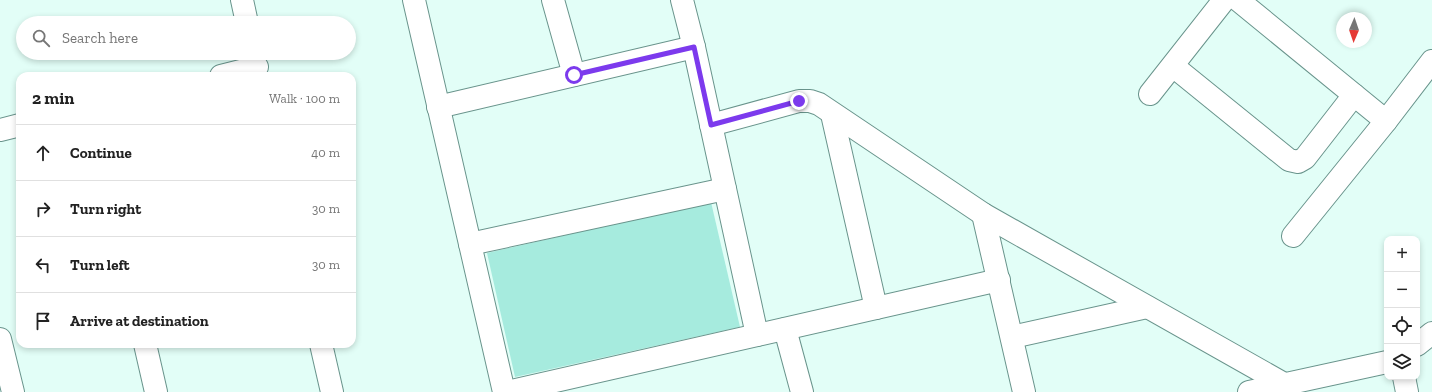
<!DOCTYPE html>
<meta charset="utf-8">
<style>
:root{--surface:#fff;--page:#f6f6f6;--text:#222;--muted:#767676;--line:#e0e0e0}
body{margin:0;font-family:"Zilla Slab",serif;background:var(--page);color:var(--text)}
.controls{position:absolute;right:12px;bottom:12px;display:grid;overflow:hidden;border-radius:8px;box-shadow:0 2px 6px #0003}
.controls button{width:36px;height:36px;display:grid;place-items:center;padding:0;border:0;border-bottom:1px solid var(--line);background:var(--surface);color:var(--text);font:20px sans-serif}
.compass{position:absolute;left:1336px;top:12px;width:36px;height:36px;border-radius:50%;background:var(--surface);box-shadow:0 2px 6px #0003;rotate:182deg}
.stop{position:absolute;width:12px;height:12px;margin:-9px;border:3px solid #7c3aed;border-radius:50%;background:#fff}
.stop.end{background:#7c3aed;border-color:#fff;box-shadow:0 1px 4px #0008}
.list{margin:0;padding:0;list-style:none}
h2{display:flex;justify-content:space-between;align-items:center;height:52px;margin:0;padding:0 16px;font-size:17px}
h2 small{font-size:13px;font-weight:400;color:var(--muted)}
.list li{display:grid;grid-template-columns:26px 1fr auto;gap:12px;align-items:center;box-sizing:border-box;height:56px;padding:0 16px;border-top:1px solid var(--line)}
.list b{display:block;font-size:15px;white-space:nowrap}
.list em{font-size:13px;font-style:normal;color:var(--muted)}
.icon{flex:none;width:22px;height:22px;fill:none;stroke:currentColor;stroke-width:2;stroke-linecap:round;stroke-linejoin:round}
.map{position:relative;flex:none;width:1432px;height:392px;overflow:hidden}
.search{position:absolute;background:var(--surface);box-shadow:0 2px 6px #0003;left:16px;top:16px;width:340px;height:44px;display:flex;align-items:center;gap:10px;box-sizing:border-box;padding:0 14px;border-radius:22px;color:var(--muted);font-size:15px}
.panel{position:absolute;background:var(--surface);box-shadow:0 2px 6px #0003;left:16px;top:72px;width:340px;height:276px;border-radius:12px}
.map>svg:first-child{display:block}
.green{fill:#a6ebde}
.lines{fill:none;stroke-linecap:round;stroke-linejoin:round}
.minor-casing{stroke:#69948c;stroke-width:24}
.minor{stroke:#fff;stroke-width:22}
.route{stroke:#7c3aed;stroke-width:5}
</style>
<div class="map">
<svg width="1432" height="392" viewBox="0 0 1432 392">
<rect width="100%" height="100%" fill="#e2fef7"/>
<path class="green" d="M711,202L740,327L515,377L487,253Z"/>
<g class="lines">
<g class="minor-casing">
<g id="minor">
<path d="M242,0L247,23"/>
<path d="M414,0L504,392"/>
<path d="M553,0L574,75"/>
<path d="M682,0L694,47L757,335"/>
<path d="M1238,0L1386,121"/>
<path d="M1173,66L1289,160L1298,162L1305,158L1354,95"/>
<path d="M221,76L257,67"/>
<path d="M1150,94L1224,0"/>
<path d="M438,107L694,47"/>
<path d="M832,114L876,308"/>
<path d="M711,125L799,101H810L819,104L983,214L1284,384"/>
<path d="M0,130L20,125"/>
<path d="M983,214L1024,392"/>
<path d="M1293,236L1386,121L1432,61"/>
<path d="M470,244L725,189"/>
<path d="M785,329L802,392"/>
<path d="M1012,337L1147,307"/>
<path d="M0,339L13,392"/>
<path d="M145,344L156,392"/>
<path d="M321,344L332,392"/>
<path d="M1417,345L1432,333"/>
<path d="M1404,377L1407,392"/>
<path d="M507,392L999,280"/>
<path d="M1249,392L1387,362"/>
</g>
</g>
<use href="#minor" class="minor"/>
</g>
<g class="lines">
<path class="route" d="M574,75L694,47L711,125L799,101"/>
</g>
</svg>
<div class="controls">
<button>+</button>
<button>−</button>
<button><svg class="icon" aria-label="locate" viewBox="0 0 24 24"><circle cx="12" cy="12" r="6"/><path d="M12 2v4M12 18v4M2 12h4M18 12h4"/></svg></button>
<button><svg class="icon" aria-label="layers" viewBox="0 0 24 24"><path d="M12 4l9 5-9 5-9-5zM3 14l9 5 9-5"/></svg></button>
</div>
<svg class="compass" viewBox="-18 -18 36 36"><path d="M0-13l5 13h-10z" fill="#e53935"/><path d="M0 13l5-13h-10z" fill="#767676"/></svg>
<div class="stop" style="left:574px;top:75px"></div>
<div class="stop end" style="left:799px;top:101px"></div>
<div class="search"><svg class="icon" aria-label="search" viewBox="0 0 24 24"><circle cx="10" cy="10" r="6"/><path d="M15 15l6 6"/></svg>Search here</div>
<section class="panel">
<h2>2 min<small>Walk · 100 m</small></h2>
<ul class="list">
<li><svg class="icon" aria-label="ahead" viewBox="0 0 24 24"><path d="M12 20V5M6 11l6-6 6 6"/></svg><div><b>Continue</b></div><em>40 m</em></li>
<li><svg class="icon" aria-label="right" viewBox="0 0 24 24"><path d="M7 20v-9h11M14 6l5 5-5 5"/></svg><div><b>Turn right</b></div><em>30 m</em></li>
<li><svg class="icon" aria-label="left" viewBox="0 0 24 24"><path d="M17 20v-9H6M10 6l-5 5 5 5"/></svg><div><b>Turn left</b></div><em>30 m</em></li>
<li><svg class="icon" aria-label="arrive" viewBox="0 0 24 24"><path d="M6 21V4h12l-3 4 3 4H6"/></svg><div><b>Arrive at destination</b></div></li>
</ul>
</section>
</div>
